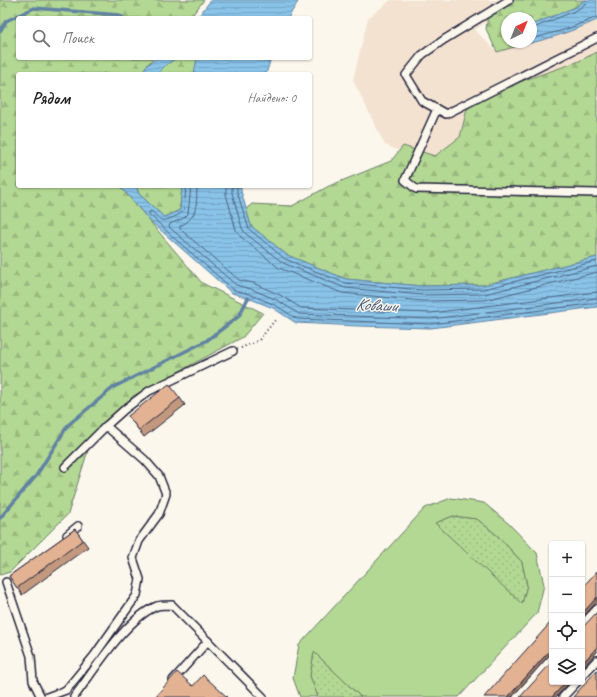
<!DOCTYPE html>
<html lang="ru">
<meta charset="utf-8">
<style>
:root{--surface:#fff;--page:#f6f6f6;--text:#222;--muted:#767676;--line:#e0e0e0}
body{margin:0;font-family:Caveat,sans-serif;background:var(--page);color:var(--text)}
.controls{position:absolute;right:12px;bottom:12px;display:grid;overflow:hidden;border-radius:4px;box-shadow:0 1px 3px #0004}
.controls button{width:36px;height:36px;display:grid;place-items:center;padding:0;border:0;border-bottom:1px solid var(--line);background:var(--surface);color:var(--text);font:20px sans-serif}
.compass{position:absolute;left:501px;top:12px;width:36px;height:36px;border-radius:50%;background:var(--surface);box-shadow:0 1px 3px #0004;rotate:43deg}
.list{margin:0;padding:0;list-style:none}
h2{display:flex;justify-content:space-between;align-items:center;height:52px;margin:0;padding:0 16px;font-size:17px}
h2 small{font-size:13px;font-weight:400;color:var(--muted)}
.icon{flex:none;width:22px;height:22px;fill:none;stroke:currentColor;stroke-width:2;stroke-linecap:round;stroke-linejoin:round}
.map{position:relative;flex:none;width:597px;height:697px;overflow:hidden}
.search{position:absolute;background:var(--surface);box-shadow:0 1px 3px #0004;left:16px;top:16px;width:296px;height:44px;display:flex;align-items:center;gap:10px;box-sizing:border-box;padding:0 14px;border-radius:4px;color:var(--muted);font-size:15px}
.panel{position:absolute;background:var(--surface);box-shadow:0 1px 3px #0004;left:16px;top:72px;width:296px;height:116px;border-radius:4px}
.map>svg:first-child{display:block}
.built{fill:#f4e2d1}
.grass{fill:url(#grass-dots);stroke:#6a7d67}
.forest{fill:url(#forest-firs);stroke:#6a7d67}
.pitch{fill:#b3d893;stroke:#6a7d67;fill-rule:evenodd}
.water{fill:url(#water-rules);stroke:#6083a3}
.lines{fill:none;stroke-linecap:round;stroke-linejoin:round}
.shore{stroke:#4b6280;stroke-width:1}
.stream{stroke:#6083a3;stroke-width:3.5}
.service-casing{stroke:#22223b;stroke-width:10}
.path{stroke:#22223b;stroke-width:2;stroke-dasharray:1 3;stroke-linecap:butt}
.service{stroke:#fbf7ec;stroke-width:7}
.wall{fill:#c2997e;stroke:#22223b}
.shaded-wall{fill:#9e7d67;stroke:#22223b}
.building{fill:#e2b293;stroke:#22223b}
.labels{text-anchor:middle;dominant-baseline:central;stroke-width:3;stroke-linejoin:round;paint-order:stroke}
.water-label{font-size:17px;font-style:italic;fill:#465a78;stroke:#fbf7ec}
</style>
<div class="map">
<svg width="597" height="697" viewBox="0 0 597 697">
<defs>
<pattern id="grass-dots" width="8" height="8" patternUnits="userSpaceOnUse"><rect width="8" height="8" fill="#b3d893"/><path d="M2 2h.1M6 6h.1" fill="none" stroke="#9ab980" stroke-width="1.8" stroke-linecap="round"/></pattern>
<pattern id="forest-firs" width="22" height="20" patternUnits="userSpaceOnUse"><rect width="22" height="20" fill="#b3d893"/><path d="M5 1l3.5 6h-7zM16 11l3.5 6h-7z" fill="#9ab980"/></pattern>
<pattern id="water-rules" width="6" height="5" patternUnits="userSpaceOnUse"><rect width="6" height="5" fill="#89c3e8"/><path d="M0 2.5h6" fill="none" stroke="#76a7c8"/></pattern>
</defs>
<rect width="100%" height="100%" fill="#fbf7ec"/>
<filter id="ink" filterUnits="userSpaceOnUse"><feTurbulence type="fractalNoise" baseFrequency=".025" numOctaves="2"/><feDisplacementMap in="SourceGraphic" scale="8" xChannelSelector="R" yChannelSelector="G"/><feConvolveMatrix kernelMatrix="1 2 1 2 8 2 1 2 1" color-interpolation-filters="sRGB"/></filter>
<g filter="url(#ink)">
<path class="built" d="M391,0H514L475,30L497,52L531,42L597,5V76L439,167L385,145L353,80L368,18Z"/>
<g class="grass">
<path d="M453,516L477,519L498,536L522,562L527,585L522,605L435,523Z"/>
<path d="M314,652L361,697H318L310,676Z"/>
</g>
<g class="forest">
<path d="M0,0H204L190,18H18V58H154L146,66L142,74H18V186H120L202,283L263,313L243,337L133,396L90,444L68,514L10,572L0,575Z"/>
<path d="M508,0H584L576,7L531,25V18H507V42H517L518,46L497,52L486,29L489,8Z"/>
<path d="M597,52V257L484,285L422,286L346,279L287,255L251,226L246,209L252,204L292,206L329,186L391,161L403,146L435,156L460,137L467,109L493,91L577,62Z"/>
<path d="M176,58H197L195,74H159L162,68Z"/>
<path d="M136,186H182L180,210L164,217L139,194Z"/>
</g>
<path class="pitch" d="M451,498L484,503L509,524L537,553L544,585L537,613L459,697H361L314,652L310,676L318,697H300L293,678L299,645L425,508ZM453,516L477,519L498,536L522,562L527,585L522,604L435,523Z"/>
<g class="water">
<path d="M211,0H299L288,18H197Z"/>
<path d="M584,0H597V20C571,32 546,40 518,46L517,42H531V25L576,7Z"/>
<path d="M157,58H176L162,68L159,74H142L146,66Z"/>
<path d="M197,58H271L266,74H194Z"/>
<path d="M120,186H136L139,194L164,217L180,210L182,186H241V191L251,226L287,255L346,279L422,286L484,285L597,257V307L431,328L358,326L296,323L273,308L248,298L232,293L149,220Z"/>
</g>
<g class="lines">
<g class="shore">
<path d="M531,29L577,10L585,4L586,0"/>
<path d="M531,39L567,29L597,17"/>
<path d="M186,186L184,210C182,214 166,222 161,220C158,218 154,213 151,211L149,212V214L174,238L234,290L249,294L275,305L297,319L431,324L597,303"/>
<path d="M191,186L188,214L184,218L170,224L169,227L236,285L251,289L277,300L299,314L431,319L597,298"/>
<path d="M197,186C196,204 199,217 180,226V229L239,280L253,283L280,295L301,308L431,313L597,292"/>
<path d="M226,186V194L236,230L241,237L279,268L342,293L422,301L485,300L597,272"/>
<path d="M232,186V193L242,228L245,233L283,263L345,288L422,295L485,294L597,266"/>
<path d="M237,186V192L249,229L285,259L345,283L422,290L484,289L597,261"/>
</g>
<g class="stream">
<path d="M0,31L6,21L34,8L119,15L123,18"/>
<path d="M0,518L36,476L68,425L114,387L206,341L239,316L248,298"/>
</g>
<g class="service-casing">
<g id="service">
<path d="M509,0L445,39L422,55L406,75L422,101L446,114L597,38"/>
<path d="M437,109L405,180L416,189L597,193"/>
<path d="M65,467L106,426L125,409L149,391L233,351"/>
<path d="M67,535L78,526"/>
<path d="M6,582L31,656L33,681L41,697"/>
<path d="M582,625L597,609"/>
<path d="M582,676L597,660"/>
<path d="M173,680L208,641"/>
<path d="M47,697L66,690L94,656L137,595L140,579L133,558L139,541L159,514L166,494L159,476L145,460L106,426"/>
<path d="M74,697C94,671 126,618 157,606C161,605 167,605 172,605L263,697"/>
<path d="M517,697L552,658"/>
<path d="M563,697L577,682"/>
</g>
</g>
<path class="path" d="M241,348L259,340L276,319"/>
<use href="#service" class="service"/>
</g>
<g class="wall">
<path d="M180,398L185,405L144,437L128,416Z"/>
<path d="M75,529L88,547L22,595L9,576Z"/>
</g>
<g class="shaded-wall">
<path d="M597,597V602L582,618V614Z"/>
<path d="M597,647V652L582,668V664Z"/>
<path d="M552,648V652L512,697H508Z"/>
<path d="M566,682H570L556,697H552Z"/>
</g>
<g class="building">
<path d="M169,384L180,398L139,430L128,416Z"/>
<path d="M75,529L83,540L17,588L9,576Z"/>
<path d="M597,571V597L582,614V588Z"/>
<path d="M597,612V647L582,664V628Z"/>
<path d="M552,621V648L508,697H484Z"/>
<path d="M552,662V682H566L552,697H520Z"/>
<path d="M597,670V697H573Z"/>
<path d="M177,672L193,686L203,675L227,697H155Z"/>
</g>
</g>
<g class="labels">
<g class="water-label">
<text transform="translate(376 305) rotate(3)">Коваши</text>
</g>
</g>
</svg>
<div class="controls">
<button>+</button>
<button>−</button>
<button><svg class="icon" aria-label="locate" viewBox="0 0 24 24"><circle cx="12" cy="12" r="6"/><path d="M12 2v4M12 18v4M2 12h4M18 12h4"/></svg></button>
<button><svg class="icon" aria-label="layers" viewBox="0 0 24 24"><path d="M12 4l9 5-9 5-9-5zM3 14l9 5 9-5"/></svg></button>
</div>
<svg class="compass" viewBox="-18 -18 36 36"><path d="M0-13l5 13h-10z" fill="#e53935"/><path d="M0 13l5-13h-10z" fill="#767676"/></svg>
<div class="search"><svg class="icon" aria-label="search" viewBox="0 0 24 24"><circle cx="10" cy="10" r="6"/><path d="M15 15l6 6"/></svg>Поиск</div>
<section class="panel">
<h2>Рядом<small>Найдено: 0</small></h2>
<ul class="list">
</ul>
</section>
</div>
